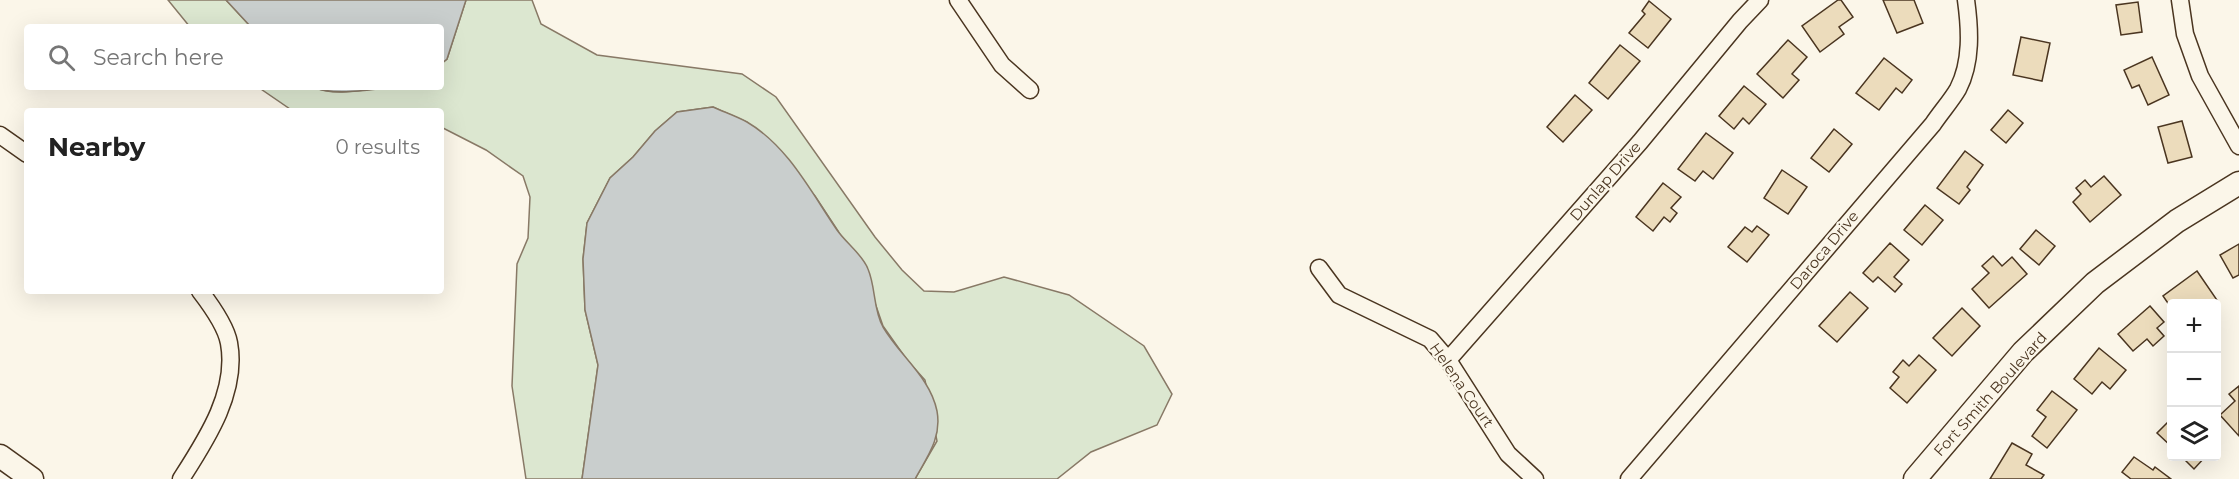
<!DOCTYPE html>
<meta charset="utf-8">
<style>
:root{--surface:#fff;--page:#f6f6f6;--text:#222;--muted:#767676;--line:#e0e0e0}
body{margin:0;font-family:Montserrat,sans-serif;background:var(--page);color:var(--text)}
.controls{position:absolute;right:18px;bottom:18px;display:grid;overflow:hidden;border-radius:6px;box-shadow:0 6px 24px #0002}
.controls button{width:54px;height:54px;display:grid;place-items:center;padding:0;border:0;border-bottom:2px solid var(--line);background:var(--surface);color:var(--text);font:30px sans-serif}
.list{margin:0;padding:0;list-style:none}
h2{display:flex;justify-content:space-between;align-items:center;height:78px;margin:0;padding:0 24px;font-size:26px}
h2 small{font-size:20px;font-weight:400;color:var(--muted)}
.icon{flex:none;width:33px;height:33px;fill:none;stroke:currentColor;stroke-width:2;stroke-linecap:round;stroke-linejoin:round}
.map{position:relative;flex:none;width:2239px;height:479px;overflow:hidden}
.search{position:absolute;background:var(--surface);box-shadow:0 6px 24px #0002;left:24px;top:24px;width:420px;height:66px;display:flex;align-items:center;gap:15px;box-sizing:border-box;padding:0 21px;border-radius:6px;color:var(--muted);font-size:22px}
.panel{position:absolute;background:var(--surface);box-shadow:0 6px 24px #0002;left:24px;top:108px;width:420px;height:186px;border-radius:6px}
.map>svg:first-child{display:block}
.green{fill:#dce7d0;stroke:#887966;stroke-width:1.5}
.water{fill:#c9cecd;stroke:#887966;stroke-width:1.5}
.building{fill:#ecdcbc;stroke:#4a3520;stroke-width:1.5}
.lines{fill:none;stroke-linecap:round;stroke-linejoin:round}
.street-casing{stroke:#4a3520;stroke-width:19}
.secondary-casing{stroke:#4a3520;stroke-width:25}
.street{stroke:#fbf6e9;stroke-width:16}
.secondary{stroke:#fbf6e9;stroke-width:22}
.labels{text-anchor:middle;dominant-baseline:central;stroke-width:4.5;stroke-linejoin:round;paint-order:stroke}
.street-label{font-size:15px;fill:#4a3520;stroke:#fbf6e9}
</style>
<div class="map">
<svg width="2239" height="479" viewBox="0 0 2239 479">
<rect width="100%" height="100%" fill="#fbf6e9"/>
<g class="green">
<path d="M168,0H226L251,27H190Z"/>
<path d="M466,0H532L541,24L597,55L742,74L776,97L875,237L902,270L924,291L954,292L1004,277L1069,295L1144,346L1172,394L1157,425L1091,452L1057,479H915L937,441L925,380L907,360L883,326L874,300L838,231L815,196L747,122L713,107L677,112L655,131L633,157L610,178L587,223L583,259L585,310L598,365L582,479H526L512,386L517,264L528,238L530,197L523,176L486,150L441,127V111H293L258,87H314C333,97 368,89 389,87C406,86 424,87 441,87V64L447,59Z"/>
</g>
<g class="water">
<path d="M226,0H466L447,59L441,64V27H251Z"/>
<path d="M314,87H390C370,90 332,96 314,87Z"/>
<path d="M713,107C724,112 736,116 747,122C788,146 811,192 837,230C846,243 863,255 868,269C876,288 873,309 883,327C900,356 930,377 937,411C942,438 927,457 915,479H582L598,365L585,310L583,259L587,223L610,178L633,157L655,131L677,112Z"/>
</g>
<g class="building">
<path d="M1838,0H1841L1853,17L1839,27L1844,34L1820,52L1802,26Z"/>
<path d="M1883,0H1914L1923,23L1897,33Z"/>
<path d="M1649,1L1671,19L1648,48L1629,33L1645,14L1642,11Z"/>
<path d="M2138,2L2142,32L2121,35L2116,5Z"/>
<path d="M2021,37L2050,43L2042,81L2013,75Z"/>
<path d="M1788,40L1807,57L1792,74L1799,80L1783,98L1757,74Z"/>
<path d="M1620,45L1640,61L1608,99L1589,83Z"/>
<path d="M2152,57L2169,95L2148,105L2139,85L2132,88L2124,70Z"/>
<path d="M1884,58L1912,80L1902,93L1896,88L1879,110L1856,93Z"/>
<path d="M1744,86L1766,104L1749,124L1743,118L1734,129L1719,116Z"/>
<path d="M1575,95L1592,110L1563,142L1547,127Z"/>
<path d="M2008,110L2023,123L2006,143L1991,130Z"/>
<path d="M2182,121L2192,157L2168,163L2158,127Z"/>
<path d="M1834,129L1852,144L1829,172L1811,158Z"/>
<path d="M1706,133L1733,153L1713,179L1703,171L1695,181L1678,169Z"/>
<path d="M1965,151L1983,165L1967,187L1970,190L1959,204L1937,188Z"/>
<path d="M1782,170L1807,187L1788,214L1764,198Z"/>
<path d="M2104,176L2121,195L2090,222L2073,202L2081,194L2076,188L2085,180L2091,187Z"/>
<path d="M1663,183L1681,197L1671,208L1677,213L1670,222L1664,217L1653,231L1636,217Z"/>
<path d="M1925,205L1943,220L1922,245L1904,230Z"/>
<path d="M1757,226L1769,235L1747,262L1728,247L1745,227L1752,232Z"/>
<path d="M2036,230L2055,246L2039,265L2020,249Z"/>
<path d="M1890,243L1909,260L1894,277L1902,284L1895,292L1878,277L1873,282L1863,273Z"/>
<path d="M2239,244V275L2233,278L2220,255Z"/>
<path d="M1993,256L2002,266L2012,257L2027,274L1989,308L1972,289L1989,273L1982,266Z"/>
<path d="M2197,271L2219,303L2216,304H2172V309L2163,296Z"/>
<path d="M1850,292L1868,308L1837,342L1819,326Z"/>
<path d="M2150,306L2164,322L2157,328L2164,336L2153,346L2147,339L2133,351L2118,334Z"/>
<path d="M1962,308L1980,326L1952,356L1933,338Z"/>
<path d="M2099,348L2126,370L2110,389L2102,382L2092,394L2074,379Z"/>
<path d="M1919,355L1936,370L1907,403L1890,388L1899,377L1893,372L1903,360L1909,366Z"/>
<path d="M2239,386V436L2220,415L2235,401L2229,394Z"/>
<path d="M2052,391L2077,410L2047,448L2032,436L2046,417L2037,410Z"/>
<path d="M2172,418V447L2157,433Z"/>
<path d="M2012,443L2032,454L2026,465L2044,475L2041,479H1990Z"/>
<path d="M2181,456H2206L2194,469Z"/>
<path d="M2134,457L2153,470L2155,467L2171,479H2131L2122,472Z"/>
</g>
<g class="lines">
<g class="street-casing">
<g id="street">
<path d="M958,0L1002,65L1030,90"/>
<path d="M2180,0L2185,34L2200,76L2239,146"/>
<path d="M0,135L27,154"/>
<path d="M1319,268L1339,295L1430,339L1448,360L1508,454L1535,479"/>
<path d="M1448,360L1640,142L1740,21L1760,0"/>
<path d="M181,479C206,440 238,392 229,343C226,326 210,304 200,291"/>
<path d="M1629,479L1933,124C1941,112 1951,101 1958,89C1972,62 1970,29 1966,0"/>
</g>
</g>
<g class="secondary-casing">
<g id="secondary">
<path d="M0,456L32,479"/>
<path d="M1915,479L2023,352L2095,283L2177,221L2239,183"/>
</g>
</g>
<use href="#street" class="street"/>
<use href="#secondary" class="secondary"/>
</g>
<g class="labels">
<g class="street-label">
<text transform="translate(1605 181) rotate(-49)">Dunlap Drive</text>
<text transform="translate(1824 250) rotate(-50)">Daroca Drive</text>
<text transform="translate(1462 385) rotate(55)">Helena Court</text>
<text transform="translate(1990 394) rotate(-48)">Fort Smith Boulevard</text>
</g>
</g>
</svg>
<div class="controls">
<button>+</button>
<button>−</button>
<button><svg class="icon" aria-label="layers" viewBox="0 0 24 24"><path d="M12 4l9 5-9 5-9-5zM3 14l9 5 9-5"/></svg></button>
</div>
<div class="search"><svg class="icon" aria-label="search" viewBox="0 0 24 24"><circle cx="10" cy="10" r="6"/><path d="M15 15l6 6"/></svg>Search here</div>
<section class="panel">
<h2>Nearby<small>0 results</small></h2>
<ul class="list">
</ul>
</section>
</div>
